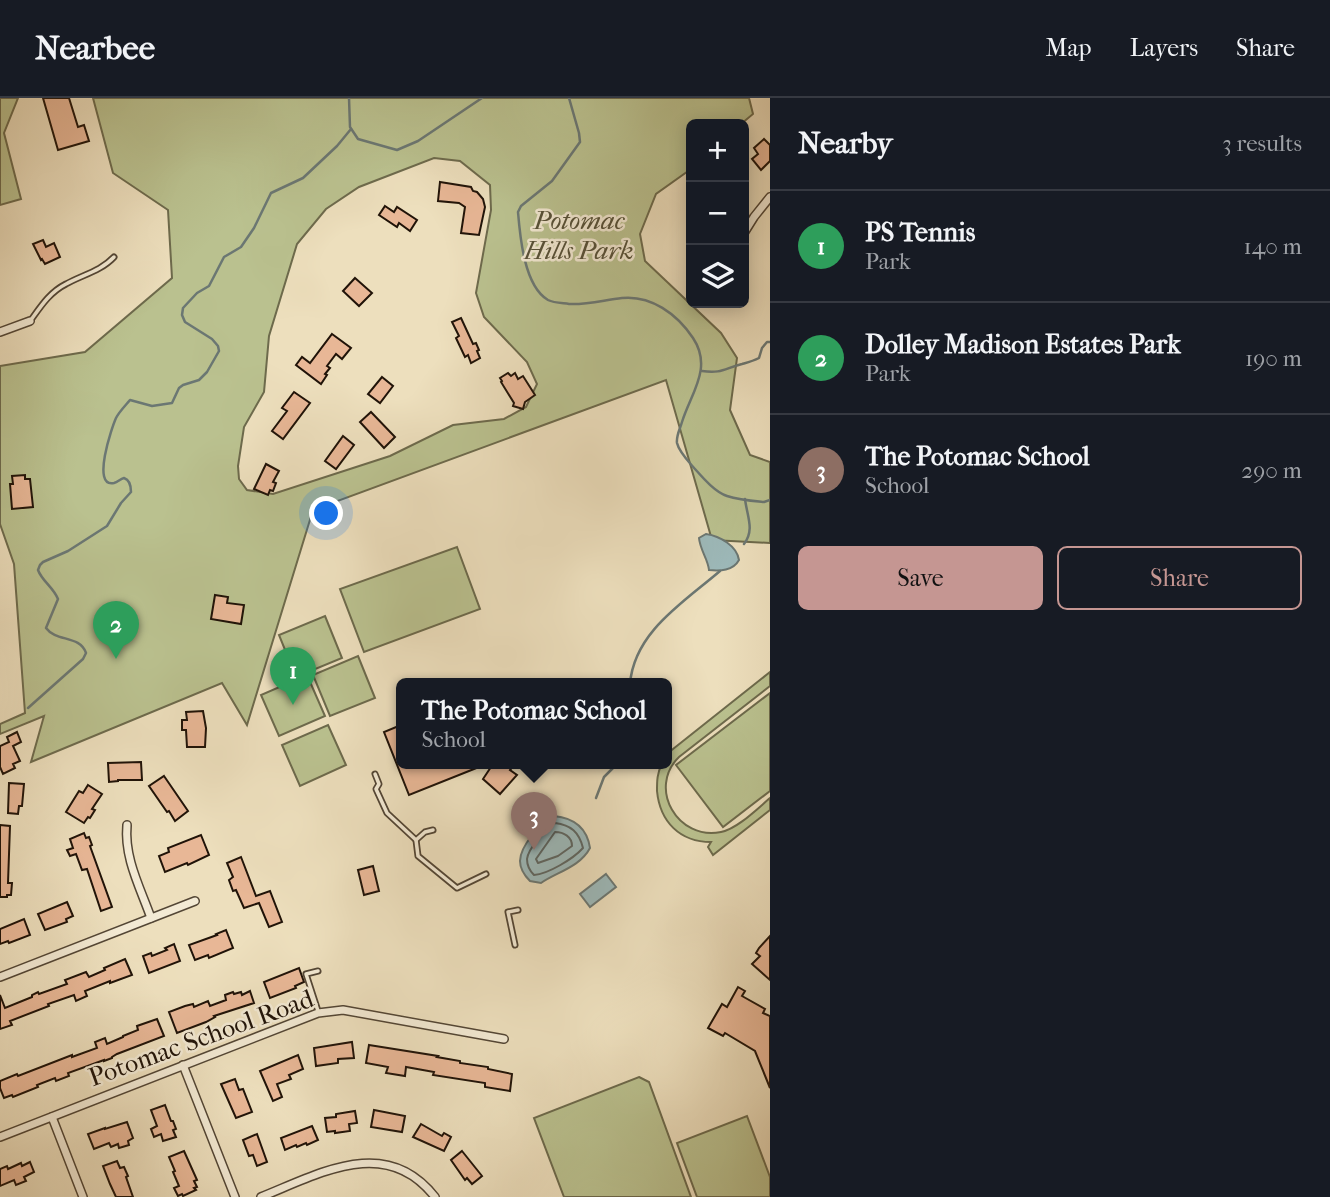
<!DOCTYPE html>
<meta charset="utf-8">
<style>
:root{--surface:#171b24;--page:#242831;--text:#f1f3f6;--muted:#9ea1a6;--line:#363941;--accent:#c59692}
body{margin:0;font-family:"IM FELL French Canon",serif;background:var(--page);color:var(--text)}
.controls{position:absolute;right:21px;top:21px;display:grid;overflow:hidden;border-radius:10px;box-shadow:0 4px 18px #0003}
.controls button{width:63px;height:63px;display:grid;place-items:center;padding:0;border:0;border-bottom:2px solid var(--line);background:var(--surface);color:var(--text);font:35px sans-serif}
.you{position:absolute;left:327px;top:416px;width:24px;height:24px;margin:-18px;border:5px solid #fff;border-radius:50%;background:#1a73e8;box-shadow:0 0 0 10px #1a73e833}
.badge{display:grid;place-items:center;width:46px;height:46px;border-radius:50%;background:var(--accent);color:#fff;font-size:23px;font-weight:700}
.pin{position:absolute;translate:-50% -58px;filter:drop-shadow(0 2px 4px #0008)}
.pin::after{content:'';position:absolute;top:37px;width:24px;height:21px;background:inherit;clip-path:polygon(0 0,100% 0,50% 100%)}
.popup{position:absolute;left:396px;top:580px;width:276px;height:91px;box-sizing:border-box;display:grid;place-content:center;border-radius:10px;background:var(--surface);filter:drop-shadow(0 2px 5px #0005);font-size:23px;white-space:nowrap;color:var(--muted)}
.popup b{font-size:26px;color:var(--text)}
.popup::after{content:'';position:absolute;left:50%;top:100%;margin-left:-14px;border:14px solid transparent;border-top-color:var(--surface)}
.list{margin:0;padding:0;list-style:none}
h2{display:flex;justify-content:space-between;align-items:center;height:91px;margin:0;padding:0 28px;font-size:30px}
h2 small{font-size:23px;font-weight:400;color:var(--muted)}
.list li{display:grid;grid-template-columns:46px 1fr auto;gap:21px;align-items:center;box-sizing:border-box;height:112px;padding:0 28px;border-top:2px solid var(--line)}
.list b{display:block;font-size:26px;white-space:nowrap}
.list p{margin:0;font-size:23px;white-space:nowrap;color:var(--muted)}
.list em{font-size:23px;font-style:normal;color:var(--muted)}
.actions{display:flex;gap:14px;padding:21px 28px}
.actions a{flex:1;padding:16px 0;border:2px solid var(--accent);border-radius:10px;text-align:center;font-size:24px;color:var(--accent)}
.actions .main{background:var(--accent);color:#111}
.icon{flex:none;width:38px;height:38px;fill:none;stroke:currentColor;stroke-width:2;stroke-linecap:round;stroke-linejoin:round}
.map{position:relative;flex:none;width:770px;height:1099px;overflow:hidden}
header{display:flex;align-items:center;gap:42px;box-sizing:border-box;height:98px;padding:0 35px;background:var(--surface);border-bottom:2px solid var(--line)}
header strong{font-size:33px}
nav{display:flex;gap:38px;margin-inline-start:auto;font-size:24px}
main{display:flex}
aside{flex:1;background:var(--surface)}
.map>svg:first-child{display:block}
.green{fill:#bac18f;stroke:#6d6a4c;stroke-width:2;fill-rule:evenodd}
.water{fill:#9dbabb;stroke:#6b7773;stroke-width:2}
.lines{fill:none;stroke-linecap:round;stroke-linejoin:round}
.shore{stroke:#5e6662;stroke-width:2}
.stream{stroke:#6b7773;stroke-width:2.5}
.building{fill:#e8b796;stroke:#201308;stroke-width:2}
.lane-casing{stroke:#534635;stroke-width:7}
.street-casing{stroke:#534635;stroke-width:10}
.lane{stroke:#f3ead4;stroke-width:3.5}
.street{stroke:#f3ead4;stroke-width:7}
.labels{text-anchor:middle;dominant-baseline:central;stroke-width:5;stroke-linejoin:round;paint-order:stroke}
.park-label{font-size:26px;font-style:italic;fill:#565037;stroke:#f3ead4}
.street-label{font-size:26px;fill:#201308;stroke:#f3ead4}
</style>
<header>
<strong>Nearbee</strong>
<nav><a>Map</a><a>Layers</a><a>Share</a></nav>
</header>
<main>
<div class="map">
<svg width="770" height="1099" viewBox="0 0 770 1099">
<rect width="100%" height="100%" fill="#eddfbd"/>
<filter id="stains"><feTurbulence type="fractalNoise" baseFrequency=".00286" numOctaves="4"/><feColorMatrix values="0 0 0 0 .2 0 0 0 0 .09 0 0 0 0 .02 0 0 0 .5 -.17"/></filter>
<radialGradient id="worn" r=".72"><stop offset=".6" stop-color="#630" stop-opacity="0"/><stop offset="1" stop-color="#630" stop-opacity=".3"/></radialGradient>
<g class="green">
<path d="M0,0H18L4,35L21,101L0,107Z"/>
<path d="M93,0H749L753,16L741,26H691V71L656,96L640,136L645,163L721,235L737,260L730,312L750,357L770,364V445L712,442L666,282L313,412L247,627L222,585L31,664L44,618L0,636V626L25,615L14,466L0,426V268L85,254L172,180L168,112L113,75ZM434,60L460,63L490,87L491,112L476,195L484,219L527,264L537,286L526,309L504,321L453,327L390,358L273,396L247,392L239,381L238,368L244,329L264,294L269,238L297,146L326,111L359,89Z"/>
<path d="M457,449L480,511L364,554L340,491Z"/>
<path d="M325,518L342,560L296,579L279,537Z"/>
<path d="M358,558L375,600L330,618L313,577Z"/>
<path d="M770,574V588L679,659C647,690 678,743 721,734C737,731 757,711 770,700V712L713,757L708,749L711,744C680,744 660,724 657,693C657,683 657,675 662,666H667L668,655Z"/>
<path d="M307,577L325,618L279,638L261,597Z"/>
<path d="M770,595V693L723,729L676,667Z"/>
<path d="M328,627L346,667L300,688L282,647Z"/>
<path d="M639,979L649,984L691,1099H564L534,1020Z"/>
<path d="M747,1018L770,1079V1099H697L677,1045Z"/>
</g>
<g class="water">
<path d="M706,436C720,438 737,448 739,462C733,473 720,473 709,472C708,461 700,452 699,440Z"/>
<path d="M554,718C574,720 587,730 590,750C580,769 557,774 541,785L530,783C524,777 520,771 520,763C520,748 542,723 554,718Z"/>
<path d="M606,776L616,789L590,809L580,796Z"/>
</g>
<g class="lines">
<g class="shore">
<path d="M555,725C571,727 579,734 583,750C573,761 548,776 534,777C530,773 527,768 527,761C528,751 546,730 555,725Z"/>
<path d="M555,734C564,734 572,739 572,748L558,758L538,765L536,761Z"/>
</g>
<g class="stream">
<path d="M349,0L350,29L358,41L397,52L418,43L482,0"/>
<path d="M569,0L579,35L580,44L552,83L521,108L518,114C520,138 524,188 548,202C554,205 562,205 569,206C587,207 604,202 622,200C651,197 677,216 693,240C713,270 691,295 682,324C680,331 676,338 677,345C679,354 689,364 695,371C703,380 715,394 727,398C739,402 753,403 764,404L770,402"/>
<path d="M702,273C722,276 725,270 742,266C749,264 753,263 759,260L762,250L767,244H770"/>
<path d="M744,446C755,432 747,418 745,401"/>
<path d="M534,586H552"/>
<path d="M630,586C634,534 684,504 720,473"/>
<path d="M28,610L83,561L86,555C80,537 56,544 46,530L58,501C53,489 42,483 38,472L40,467L43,464L68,453L107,428L121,405L131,394C131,388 130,382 124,380C120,381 118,384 114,385C91,390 112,329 116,320C119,314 125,308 130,302L152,308L172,305L179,290L183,287L199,282L207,274L219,253L218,248L212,241L185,224L182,217L183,210L197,195L209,188L224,159L241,149L254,130L271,95L303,80L337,48L351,31"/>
<path d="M596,700L604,679L617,666"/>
</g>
</g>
<g class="building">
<path d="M43,0H69L78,29L84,27L89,43L58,52Z"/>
<path d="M764,41L770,47V63L761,72L752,61L758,56L754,50Z"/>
<path d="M440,84L471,89L473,93L477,94L483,101L485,109L479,137L461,135L465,109L459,105L438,103Z"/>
<path d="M385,108L394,114L397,109L417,122L410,133L399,125L397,129L379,117Z"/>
<path d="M43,142L46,149L54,145L60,159L45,166L42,161L41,162L33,146Z"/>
<path d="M355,180L372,195L359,208L343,193Z"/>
<path d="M461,220L473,246L476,245L479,252L477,253L480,260L471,265L468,257L465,259L456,240L459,238L452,224Z"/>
<path d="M332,236L351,250L342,261L336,256L327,268L330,270L325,276L327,277L321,286L296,267L302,259L310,265Z"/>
<path d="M508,275L511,278L515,275L518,281L523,278L535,297L525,304L523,311L513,308L514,305L501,284L502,283L500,280Z"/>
<path d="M382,279L393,288L380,305L368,296Z"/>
<path d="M294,294L310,305L283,341L272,333L287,313L282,310Z"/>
<path d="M371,314L395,339L384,350L360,324Z"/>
<path d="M343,338L354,347L336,371L325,363Z"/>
<path d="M266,366L279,373L273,384L276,385L273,393L270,392L268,397L254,391Z"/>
<path d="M25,377V381H30L33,409L12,411L10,386H13L12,378Z"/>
<path d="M215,497L228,499L227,505L244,507L241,526L211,521Z"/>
<path d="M203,613L206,630L205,649H187L186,632H182V622H187L186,614Z"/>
<path d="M401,627V666L484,667L409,697L384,634Z"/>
<path d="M17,634L21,644L13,648L20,663L13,666L15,670L3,676L0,669V648L9,644L7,639Z"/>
<path d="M141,664L142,682H118V683L109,684L108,665Z"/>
<path d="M493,666H515L510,672L517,677L500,696L483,681Z"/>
<path d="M164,678L188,713L175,723L169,713L167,714L149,688Z"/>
<path d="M9,685L24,686L22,708H19L18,716L8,715Z"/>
<path d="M88,687L102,696L92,711L95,712L90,720L88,719L84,725L66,714L79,693L83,695Z"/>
<path d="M0,727L10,728L8,785H12L11,797H7V799H0Z"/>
<path d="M84,735L86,740L89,739L92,747L90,748L112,809L101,813L87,771L82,772L76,756L70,758L67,752L73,750L70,741Z"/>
<path d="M201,737L209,757L188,767L187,765L165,774L159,758L169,754L168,750Z"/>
<path d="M241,759L256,798L270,793L282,824L269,829L259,805L244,810L236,792L233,793L229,782L233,779L227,765Z"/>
<path d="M373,768L379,793L364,797L358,772Z"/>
<path d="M67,804L73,818L66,821L67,824L45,832L38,816Z"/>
<path d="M24,821L30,837L9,845L8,843L0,846V831Z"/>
<path d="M226,832L233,850L209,860L208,857L195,862L189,847L217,837L216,836Z"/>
<path d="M770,838V882L752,866L760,858L756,855L759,850Z"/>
<path d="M174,846L180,863L149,875L143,858L151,855L152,858L167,852L165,850Z"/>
<path d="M125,861L132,877L110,885V883L85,893L87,898L76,903L74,897L48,906L49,908L10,923L12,927L0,931V897L5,910L32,899V897L38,894L39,896L67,886L65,882L86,874L89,879L105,872L104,870Z"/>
<path d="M299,870L304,884L295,888L296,890L270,900L264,884Z"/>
<path d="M738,889L745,893L742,898L765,911L763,915L770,918V990L755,953L725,935L723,938L708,930L722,906L727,909Z"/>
<path d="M250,893L254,905L214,918L215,919L206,924L177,935L169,914L185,908L193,906L194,909L208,903L210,908L226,902L225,897L233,894L234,896L241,894L242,897Z"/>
<path d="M157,921L164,938L117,956L112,959V960L104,963V962L68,975L69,978L56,983L55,980L37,987L38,989L13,999L12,997L4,1000L0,990V983L17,976L18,978L72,957V959L97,950L95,944L105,940L107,946L123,939V938L138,932L137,928Z"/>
<path d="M352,944L354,960L338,961V965L316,968L314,950Z"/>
<path d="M369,947L438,958L437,959L460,963V965L488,969V971L512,976L510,993L485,989V985L433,977L434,974L406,969L405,978L386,975L388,969L366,965Z"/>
<path d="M298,957L303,971L289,977L291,981L277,986L282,999L273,1003L260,973Z"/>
<path d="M235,981L239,992L243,991L252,1014L236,1020L221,986Z"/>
<path d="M165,1007L171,1023H173L176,1031L173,1032L176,1039L163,1043L161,1036L154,1039L151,1031L157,1028L151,1012Z"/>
<path d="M374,1012L405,1018L402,1034L371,1029Z"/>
<path d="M355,1013L357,1025L349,1026L350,1033L335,1035V1033L327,1034L325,1020L336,1019V1016Z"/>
<path d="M127,1024L133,1040L128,1043L129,1047L119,1050L118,1046L111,1049L109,1045L94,1051L88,1036L105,1030V1031Z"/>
<path d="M421,1026L442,1038L444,1035L451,1039L444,1053L413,1039Z"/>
<path d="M312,1028L318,1042L307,1047L306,1045L297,1049L296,1047L285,1052L281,1040Z"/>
<path d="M257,1036L267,1064L257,1068L253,1057L249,1058L243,1042Z"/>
<path d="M184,1053L197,1082L194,1083L197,1089L194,1090L196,1092L183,1098L182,1096L178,1098L174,1090L179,1088L173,1074L175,1073L169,1059Z"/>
<path d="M462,1053L482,1078L472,1086L467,1080L465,1082L451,1062Z"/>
<path d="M117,1063L120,1070L124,1069L128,1078L126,1079L133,1099H116L110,1086L103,1068Z"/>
<path d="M30,1064L34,1074L24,1079L26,1083L16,1087L14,1082L0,1088V1071L7,1068L8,1071L21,1065L22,1068Z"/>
</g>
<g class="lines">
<g class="lane-casing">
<g id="lane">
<path d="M31,222C41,208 50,194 66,186C82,177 101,173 114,159"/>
<path d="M375,676L379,686L376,691L387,715L416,742L418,758L457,790L486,776"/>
<path d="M416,742L425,734L433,732"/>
<path d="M515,847L508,814L518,812"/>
<path d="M318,873L306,876L318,913"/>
</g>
</g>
<g class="street-casing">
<g id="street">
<path d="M744,135L754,119L770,99"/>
<path d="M0,234L30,223"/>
<path d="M127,727C124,760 140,789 151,820"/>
<path d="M0,879L195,803"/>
<path d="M183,967L235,1099"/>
<path d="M52,1019L83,1099"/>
<path d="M0,1039L318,915L343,912L504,941"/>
<path d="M261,1099C319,1076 386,1036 435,1099"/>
</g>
</g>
<use href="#lane" class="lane"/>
<use href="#street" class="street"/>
</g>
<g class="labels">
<g class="park-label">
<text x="579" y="122">Potomac<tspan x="579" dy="30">Hills Park</tspan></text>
</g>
<g class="street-label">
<text transform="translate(201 940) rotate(-20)">Potomac School Road</text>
</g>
</g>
<rect width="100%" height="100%" filter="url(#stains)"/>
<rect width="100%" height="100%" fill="url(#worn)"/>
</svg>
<div class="controls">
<button>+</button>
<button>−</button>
<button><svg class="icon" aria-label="layers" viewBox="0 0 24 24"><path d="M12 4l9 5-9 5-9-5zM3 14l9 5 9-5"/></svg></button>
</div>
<div class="you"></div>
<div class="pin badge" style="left:293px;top:607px;background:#2e9e5b">1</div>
<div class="pin badge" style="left:116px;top:561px;background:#2e9e5b">2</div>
<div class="pin badge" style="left:534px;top:752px;background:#8d6e63">3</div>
<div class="popup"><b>The Potomac School</b>School</div>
</div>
<aside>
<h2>Nearby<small>3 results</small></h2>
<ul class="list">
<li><span class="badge" style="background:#2e9e5b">1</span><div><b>PS Tennis</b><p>Park</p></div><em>140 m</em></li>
<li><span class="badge" style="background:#2e9e5b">2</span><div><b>Dolley Madison Estates Park</b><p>Park</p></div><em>190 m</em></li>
<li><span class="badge" style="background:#8d6e63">3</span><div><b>The Potomac School</b><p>School</p></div><em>290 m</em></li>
</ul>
<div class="actions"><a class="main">Save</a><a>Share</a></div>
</aside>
</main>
